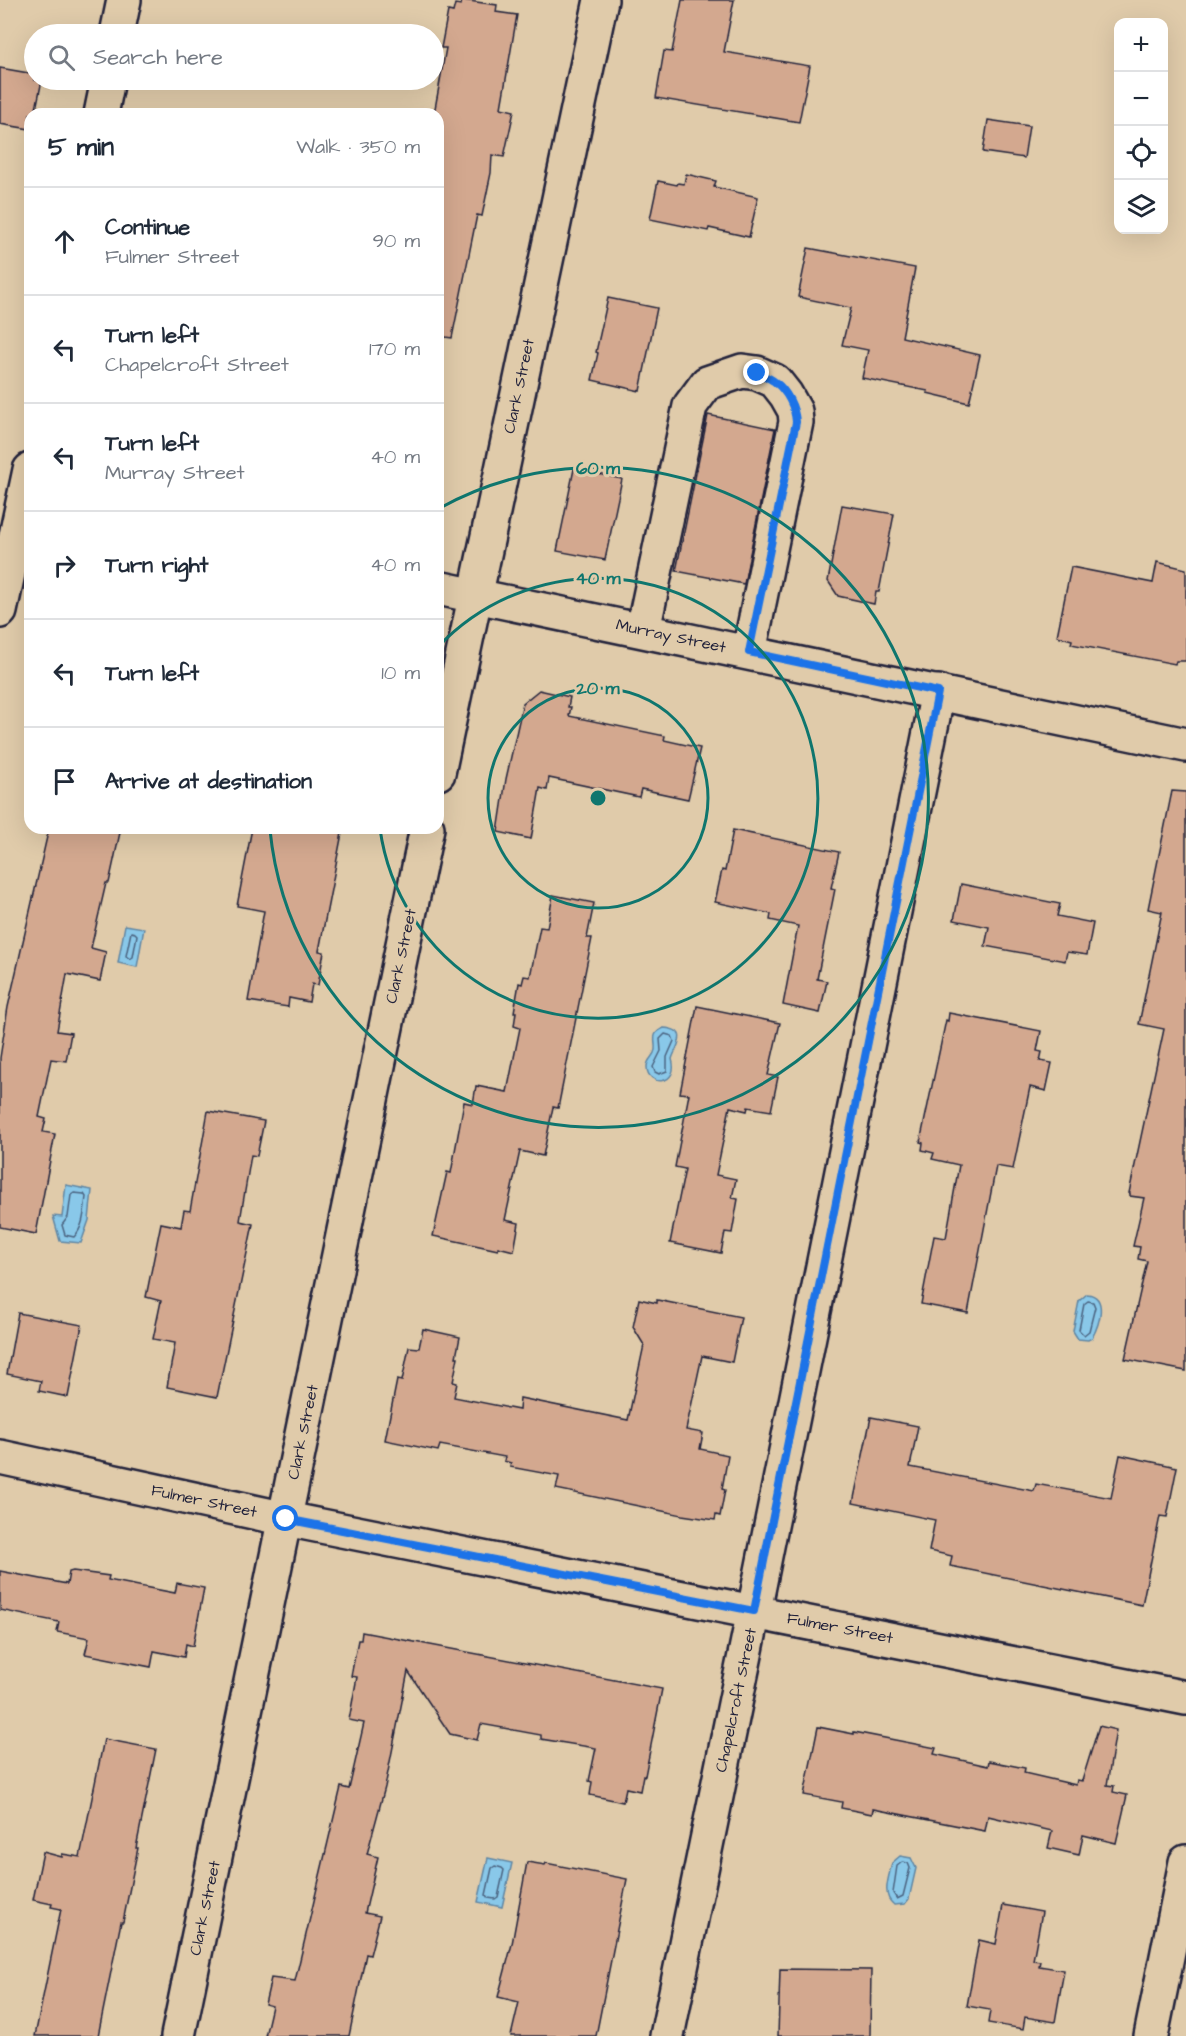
<!DOCTYPE html>
<meta charset="utf-8">
<style>
:root{--surface:#fff;--page:#f2f2f3;--text:#1f2937;--muted:#747a83;--line:#e0e1e3}
body{margin:0;font-family:"Architects Daughter",sans-serif;background:var(--page);color:var(--text)}
.controls{position:absolute;right:18px;top:18px;display:grid;overflow:hidden;border-radius:12px;box-shadow:0 6px 24px #0002}
.controls button{width:54px;height:54px;display:grid;place-items:center;padding:0;border:0;border-bottom:2px solid var(--line);background:var(--surface);color:var(--text);font:30px sans-serif}
.stop{position:absolute;width:18px;height:18px;margin:-14px;border:4px solid #1a73e8;border-radius:50%;background:#fff}
.stop.end{background:#1a73e8;border-color:#fff;box-shadow:0 2px 6px #0008}
.list{margin:0;padding:0;list-style:none}
h2{display:flex;justify-content:space-between;align-items:center;height:78px;margin:0;padding:0 24px;font-size:26px}
h2 small{font-size:20px;font-weight:400;color:var(--muted)}
.list li{display:grid;grid-template-columns:39px 1fr auto;gap:18px;align-items:center;box-sizing:border-box;height:108px;padding:0 24px;border-top:2px solid var(--line)}
.list b{display:block;font-size:22px;white-space:nowrap}
.list p{margin:0;font-size:20px;white-space:nowrap;color:var(--muted)}
.list em{font-size:20px;font-style:normal;color:var(--muted)}
.icon{flex:none;width:33px;height:33px;fill:none;stroke:currentColor;stroke-width:2;stroke-linecap:round;stroke-linejoin:round}
.map{position:relative;flex:none;width:1186px;height:2036px;overflow:hidden}
.search{position:absolute;background:var(--surface);box-shadow:0 6px 24px #0002;left:24px;top:24px;width:420px;height:66px;display:flex;align-items:center;gap:15px;box-sizing:border-box;padding:0 21px;border-radius:33px;color:var(--muted);font-size:22px}
.panel{position:absolute;background:var(--surface);box-shadow:0 6px 24px #0002;left:24px;top:108px;width:420px;height:726px;border-radius:18px}
.map>svg:first-child{display:block}
.water{fill:#89c8e9;stroke:#6086a3;stroke-width:1.5}
.lines{fill:none;stroke-linecap:round;stroke-linejoin:round}
.shore{stroke:#4b6481;stroke-width:1.5}
.building{fill:#d3a88f;stroke:#22223b;stroke-width:1.5}
.minor-casing{stroke:#22223b;stroke-width:38}
.minor{stroke:#e0cbaa;stroke-width:33}
.route{stroke:#1a73e8;stroke-width:8}
.ring{fill:none;stroke:#0f766e;stroke-width:3}
.labels{text-anchor:middle;dominant-baseline:central;stroke-width:6;stroke-linejoin:round;paint-order:stroke}
.street-label{font-size:16px;fill:#22223b;stroke:#e0cbaa}
.centre{fill:#0f766e;stroke:#e0cbaa;stroke-width:3}
.ring-label{font-size:18px;text-anchor:middle;font-weight:bold;fill:#0f766e;stroke:#e0cbaa;stroke-width:6;stroke-linejoin:round;paint-order:stroke}
</style>
<div class="map">
<svg width="1186" height="2036" viewBox="0 0 1186 2036">
<rect width="100%" height="100%" fill="#e0cbaa"/>
<filter id="ink" filterUnits="userSpaceOnUse"><feTurbulence type="fractalNoise" baseFrequency=".0167" numOctaves="2"/><feDisplacementMap in="SourceGraphic" scale="12" xChannelSelector="R" yChannelSelector="G"/><feConvolveMatrix kernelMatrix="1 2 1 2 8 2 1 2 1" color-interpolation-filters="sRGB"/></filter>
<g filter="url(#ink)">
<g class="water">
<path d="M125,925L144,928L137,967L118,963Z"/>
<path d="M664,1028C691,1030 676,1046 672,1059C680,1086 647,1087 647,1067C647,1059 654,1057 655,1050C656,1039 650,1034 664,1028Z"/>
<path d="M66,1185L92,1190L89,1220L81,1243L60,1241L53,1216L62,1217Z"/>
<path d="M1087,1294C1109,1296 1099,1325 1092,1338L1088,1340L1078,1339L1073,1331L1079,1301Z"/>
<path d="M900,1856L911,1858L916,1868L909,1899L905,1904L894,1905C881,1895 889,1877 892,1863Z"/>
<path d="M488,1858L512,1863L502,1907L478,1902Z"/>
</g>
<g class="lines">
<g class="shore">
<path d="M131,932L135,933L137,935L133,957L130,959L126,956Z"/>
<path d="M665,1034L672,1036L674,1041L667,1057V1071L659,1074L655,1072L653,1067L661,1051L660,1039Z"/>
<path d="M74,1193L84,1194L86,1197C84,1211 84,1227 74,1237L65,1235L62,1225L68,1217L71,1195Z"/>
<path d="M1088,1301L1093,1302L1095,1307L1089,1331L1084,1335L1079,1330L1084,1304Z"/>
<path d="M902,1862L908,1863L910,1868L903,1896L897,1899L893,1893L897,1866Z"/>
<path d="M495,1866L502,1868L504,1870L498,1897L495,1899L488,1898L486,1895L492,1868Z"/>
</g>
</g>
<g class="building">
<path d="M462,0L497,5L496,12L517,15L501,108L514,111L504,157L492,155L491,173L482,216L477,215L452,338L438,336V114H434L446,48H441L448,11L453,12L455,4L461,5Z"/>
<path d="M682,0H734L724,52L810,66L799,122L656,98L664,51L672,52Z"/>
<path d="M0,68L34,74V80H42L35,114H30V129L0,124Z"/>
<path d="M988,120L1029,126L1024,158L983,152Z"/>
<path d="M686,174L716,181L714,187L758,197L749,237L709,228L708,231L650,219L658,181L677,185L678,183L684,184Z"/>
<path d="M808,248L915,268L902,337L980,355L969,403L927,393L928,391L862,378L868,350L842,345L851,308L798,297Z"/>
<path d="M608,298L657,308L640,391L592,380L598,353L596,352Z"/>
<path d="M708,415L775,429L744,584L676,571Z"/>
<path d="M574,469L622,479L605,560L557,551Z"/>
<path d="M842,505L894,514L879,592H876L874,604L838,596L828,581Z"/>
<path d="M1157,562L1186,569V661H1176L1175,664L1071,644L1072,640L1057,636L1071,567L1153,583Z"/>
<path d="M539,690L570,697L568,707H571L569,716L665,736L664,740L700,748L688,799L641,789L639,797L549,778L547,790L540,788L531,839L498,832L506,779L523,703Z"/>
<path d="M1172,791L1186,792V1371L1125,1359L1147,1261L1138,1259L1140,1247L1133,1246L1144,1198L1130,1196V1193H1129L1164,1029L1139,1024L1162,912L1148,909Z"/>
<path d="M49,828H121L109,883H106L91,948L106,952L100,981L67,974L57,1031L71,1033L66,1061L51,1059L39,1117L46,1119L43,1132L55,1134L36,1234L0,1227V1058L8,1007Z"/>
<path d="M252,828H343L319,951L324,952L318,985L312,984L309,1002L289,998L288,1007L248,1001L264,911L237,906Z"/>
<path d="M733,830L839,852L831,888L835,889L817,979L827,981L820,1013L783,1005L798,926L770,920L771,914L715,902L722,870L725,871Z"/>
<path d="M961,884L1060,904L1057,916L1093,923L1087,955L1067,952L1065,961L985,946L989,927L954,920Z"/>
<path d="M553,895L594,903L587,938H592L558,1108L553,1107L543,1156L520,1151L505,1220L519,1223L514,1251L498,1247V1250L433,1236L447,1172L451,1173L464,1102L473,1104L476,1086L507,1092L520,1028L514,1026L516,1012H514L519,983L522,984L524,976L530,977L540,927L547,928Z"/>
<path d="M697,1006L780,1023L768,1075L778,1077L771,1111L748,1107L747,1111L730,1107L716,1175L736,1179L732,1198L738,1199L732,1233L725,1232L721,1253L670,1243L685,1169L675,1167L689,1094L680,1093Z"/>
<path d="M949,1013L1041,1031L1037,1051L1042,1052L1040,1061L1052,1063L1046,1091L1030,1087L1013,1169L996,1166L968,1313L921,1304L934,1236L946,1238L959,1165L932,1159L934,1153L922,1150L923,1143L920,1142L946,1020L948,1021Z"/>
<path d="M208,1111L264,1121L257,1156L251,1155L240,1221L253,1224L217,1397L167,1387L175,1343L153,1339L161,1301L146,1297L161,1223L181,1227L184,1210L190,1211Z"/>
<path d="M639,1299L657,1303V1300L741,1317L732,1362L702,1356L686,1430L703,1433L700,1449L728,1455L722,1489L725,1490L720,1516L716,1515L715,1520L682,1515L556,1489L559,1476L510,1467L511,1463L504,1461L505,1457L440,1445L438,1451L385,1440L397,1380L402,1381L409,1347L419,1348L423,1329L460,1337L456,1357H458L453,1382L457,1383L454,1397L519,1410L520,1398L628,1420L644,1345L633,1327Z"/>
<path d="M18,1313L82,1325L68,1397L39,1391L41,1381L7,1374Z"/>
<path d="M871,1417L918,1426L910,1467L1034,1491L1036,1484L1111,1498L1120,1455L1177,1467L1167,1517L1160,1516L1142,1605L950,1566L952,1556L929,1551L935,1520L853,1503Z"/>
<path d="M0,1571L67,1584L69,1572L73,1571L109,1576L108,1580L175,1593L177,1583L204,1588L193,1646L186,1644L184,1657L154,1651L151,1667L85,1654L89,1638L57,1632L59,1622L0,1610Z"/>
<path d="M362,1632L662,1689L645,1776L643,1775L640,1791L626,1788L623,1802L590,1795L592,1782L589,1781L596,1748L541,1739V1735L481,1724L477,1740L450,1734L408,1671L385,1787L367,1854L378,1857L365,1913L380,1916L370,1955L366,1954L349,2036H265L272,2006L265,2004L271,1978L295,1981L341,1787L349,1789L364,1723L349,1720L357,1677L351,1676L358,1640H361Z"/>
<path d="M1099,1726L1116,1730L1107,1785L1114,1786L1113,1792L1127,1795L1116,1843L1083,1835L1079,1855L1048,1848L1052,1831L988,1816L985,1831L873,1809L872,1814L841,1808L842,1802L804,1795L818,1727L854,1734V1732L936,1748L934,1754L988,1766L989,1761L1025,1768L1024,1773L1076,1785L1077,1780L1082,1781Z"/>
<path d="M104,1739L156,1749L136,1848H138L133,1872L123,1922H121L98,2036H35L61,1909L51,1907L52,1904L33,1900L43,1852L62,1857V1854L80,1857Z"/>
<path d="M527,1862L545,1865L546,1863L627,1879L596,2036H511L519,2002L498,1997L512,1944Z"/>
<path d="M1003,1905L1042,1912L1033,1960L1040,1961L1039,1966L1064,1970L1055,2022L1025,2017L1023,2029L988,2023L990,2010L967,2006L979,1940L996,1944Z"/>
<path d="M780,1969L871,1970L870,2036H778Z"/>
</g>
<g class="lines">
<g class="minor-casing">
<g id="minor">
<path d="M117,34L124,0"/>
<path d="M101,114L108,80"/>
<path d="M438,588L1186,745"/>
<path d="M0,611L30,470"/>
<path d="M643,630L690,406L707,383L742,371L757,373L775,381L786,395L795,411L796,422L749,652"/>
<path d="M438,773L601,0"/>
<path d="M0,1457L286,1519L1186,1698"/>
<path d="M178,2036L427,828"/>
<path d="M667,2036L754,1611L938,692"/>
<path d="M1151,2036L1186,1862"/>
</g>
</g>
<use href="#minor" class="minor"/>
</g>
</g>
<g class="lines" filter="url(#ink)">
<path class="route" d="M286,1519L754,1611L938,692L749,652L796,422C795,407 787,391 775,382C770,378 762,375 757,373"/>
</g>
<g class="ring">
<circle cx="598" cy="798" r="110"/>
<path d="M438 647A220 220 0 1 1 380 829"/>
<path d="M438 509A330 330 0 1 1 270 830"/>
</g>
<g class="labels">
<g class="street-label">
<text transform="translate(519 386) rotate(-78)">Clark Street</text>
<text transform="translate(671 636) rotate(12)">Murray Street</text>
<text transform="translate(401 956) rotate(-78)">Clark Street</text>
<text transform="translate(303 1432) rotate(-78)">Clark Street</text>
<text transform="translate(204 1501) rotate(12)">Fulmer Street</text>
<text transform="translate(840 1628) rotate(11)">Fulmer Street</text>
<text transform="translate(736 1700) rotate(-78)">Chapelcroft Street</text>
<text transform="translate(205 1908) rotate(-78)">Clark Street</text>
</g>
</g>
<circle cx="598" cy="798" r="9" class="centre"/>
<g class="ring-label">
<text x="598" y="474">60 m</text>
<text x="598" y="584">40 m</text>
<text x="598" y="694">20 m</text>
</g>
</svg>
<div class="controls">
<button>+</button>
<button>−</button>
<button><svg class="icon" aria-label="locate" viewBox="0 0 24 24"><circle cx="12" cy="12" r="6"/><path d="M12 2v4M12 18v4M2 12h4M18 12h4"/></svg></button>
<button><svg class="icon" aria-label="layers" viewBox="0 0 24 24"><path d="M12 4l9 5-9 5-9-5zM3 14l9 5 9-5"/></svg></button>
</div>
<div class="stop" style="left:286px;top:1519px"></div>
<div class="stop end" style="left:757px;top:373px"></div>
<div class="search"><svg class="icon" aria-label="search" viewBox="0 0 24 24"><circle cx="10" cy="10" r="6"/><path d="M15 15l6 6"/></svg>Search here</div>
<section class="panel">
<h2>5 min<small>Walk · 350 m</small></h2>
<ul class="list">
<li><svg class="icon" aria-label="ahead" viewBox="0 0 24 24"><path d="M12 20V5M6 11l6-6 6 6"/></svg><div><b>Continue</b><p>Fulmer Street</p></div><em>90 m</em></li>
<li><svg class="icon" aria-label="left" viewBox="0 0 24 24"><path d="M17 20v-9H6M10 6l-5 5 5 5"/></svg><div><b>Turn left</b><p>Chapelcroft Street</p></div><em>170 m</em></li>
<li><svg class="icon" aria-label="left" viewBox="0 0 24 24"><path d="M17 20v-9H6M10 6l-5 5 5 5"/></svg><div><b>Turn left</b><p>Murray Street</p></div><em>40 m</em></li>
<li><svg class="icon" aria-label="right" viewBox="0 0 24 24"><path d="M7 20v-9h11M14 6l5 5-5 5"/></svg><div><b>Turn right</b></div><em>40 m</em></li>
<li><svg class="icon" aria-label="left" viewBox="0 0 24 24"><path d="M17 20v-9H6M10 6l-5 5 5 5"/></svg><div><b>Turn left</b></div><em>10 m</em></li>
<li><svg class="icon" aria-label="arrive" viewBox="0 0 24 24"><path d="M6 21V4h12l-3 4 3 4H6"/></svg><div><b>Arrive at destination</b></div></li>
</ul>
</section>
</div>
